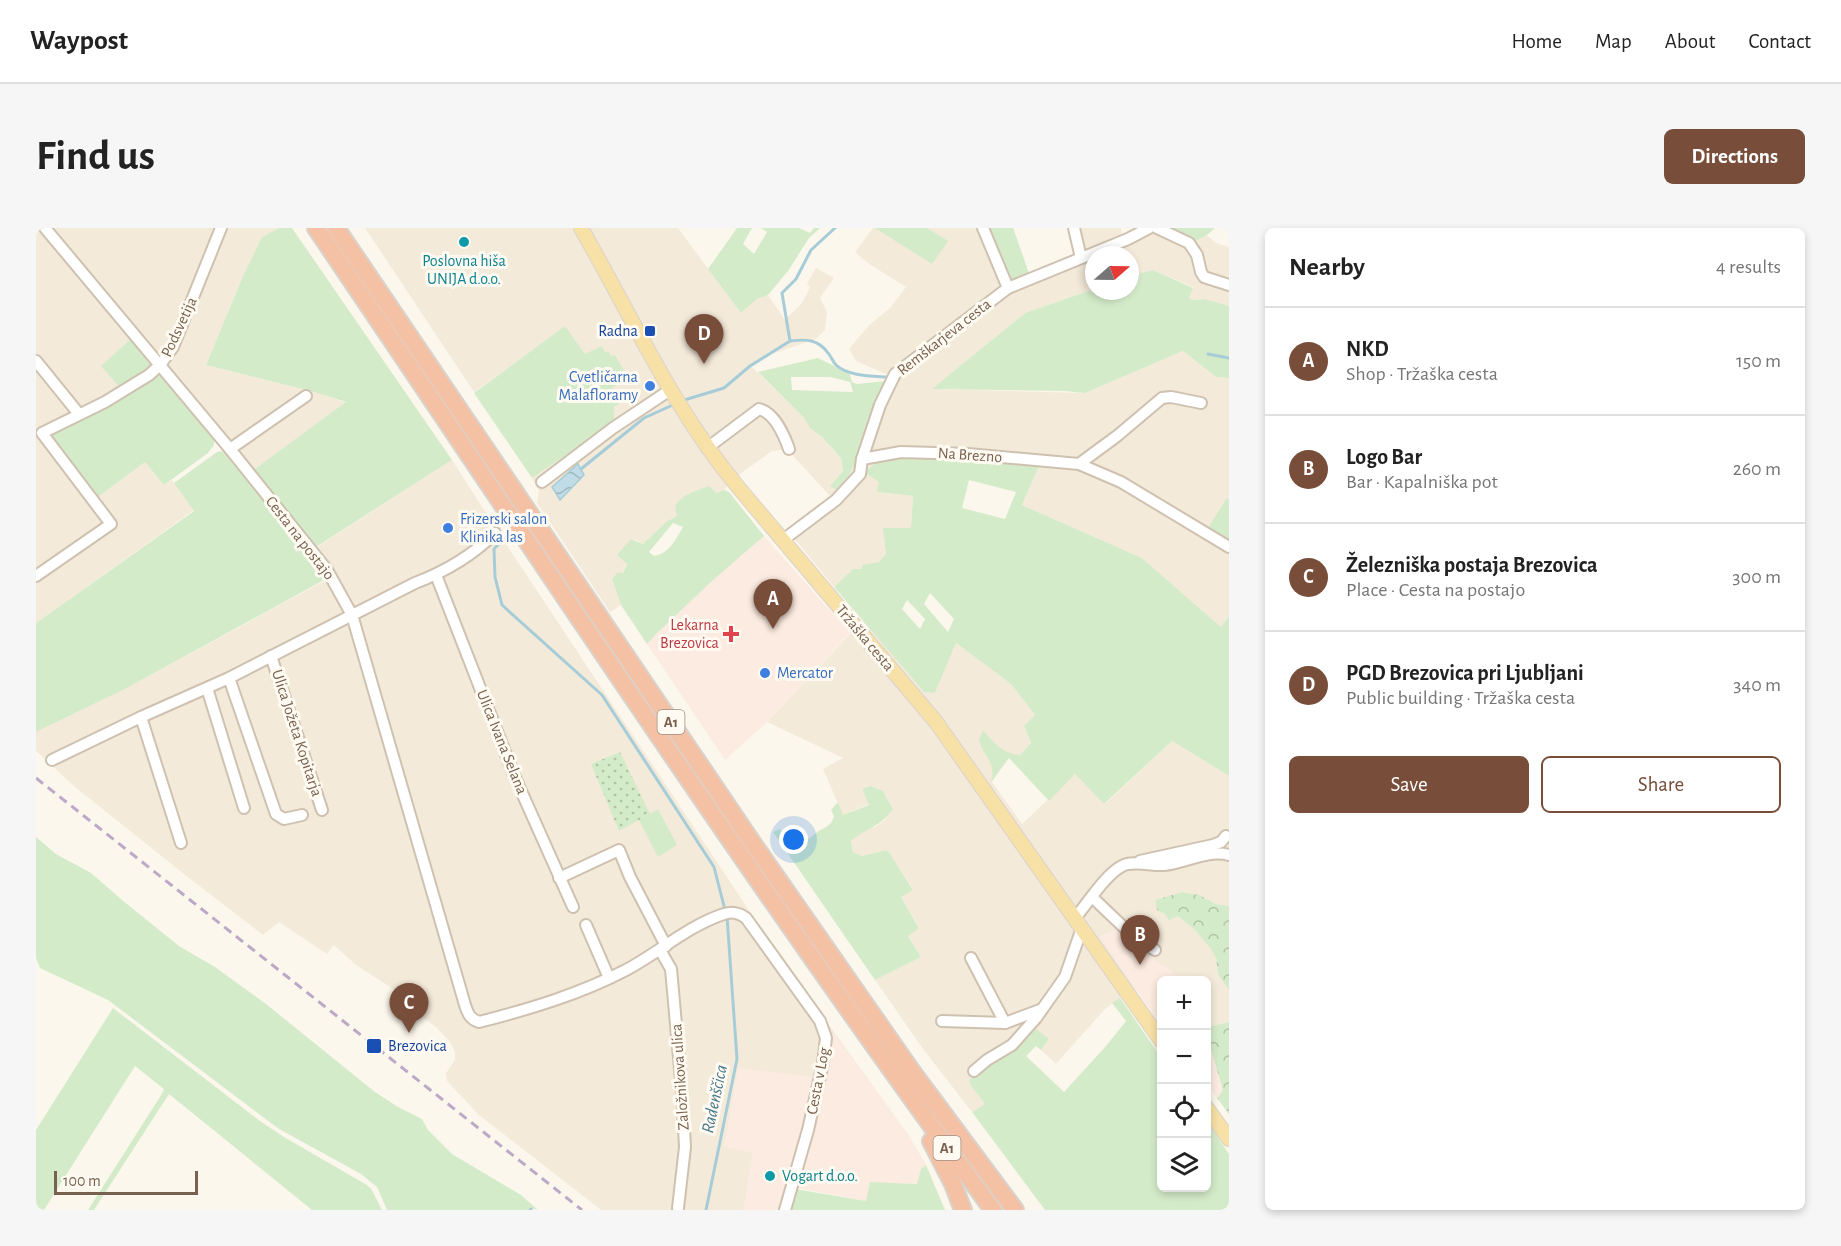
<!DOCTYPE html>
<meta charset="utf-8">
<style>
:root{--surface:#fff;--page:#f6f6f6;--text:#222;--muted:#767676;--line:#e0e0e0;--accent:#784d39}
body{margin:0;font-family:"Alegreya Sans",sans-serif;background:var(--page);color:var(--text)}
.controls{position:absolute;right:18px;bottom:18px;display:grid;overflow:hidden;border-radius:9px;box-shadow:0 3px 9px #0003}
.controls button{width:54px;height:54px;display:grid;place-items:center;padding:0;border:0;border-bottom:2px solid var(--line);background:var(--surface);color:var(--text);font:30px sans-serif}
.compass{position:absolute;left:1049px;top:18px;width:54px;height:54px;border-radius:50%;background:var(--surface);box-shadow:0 3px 9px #0003;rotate:70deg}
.scale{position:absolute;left:18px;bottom:15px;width:144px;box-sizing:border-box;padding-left:6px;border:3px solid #78614e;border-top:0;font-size:16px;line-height:21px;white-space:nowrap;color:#78614e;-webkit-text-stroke:4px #fffbf3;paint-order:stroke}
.you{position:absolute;left:758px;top:612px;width:21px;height:21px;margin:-15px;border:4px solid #fff;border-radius:50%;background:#1a73e8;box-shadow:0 0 0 9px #1a73e833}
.badge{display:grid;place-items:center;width:39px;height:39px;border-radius:50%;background:var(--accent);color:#fff;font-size:20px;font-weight:700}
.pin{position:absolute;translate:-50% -50px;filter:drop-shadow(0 2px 3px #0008)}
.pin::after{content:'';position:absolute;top:32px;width:21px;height:18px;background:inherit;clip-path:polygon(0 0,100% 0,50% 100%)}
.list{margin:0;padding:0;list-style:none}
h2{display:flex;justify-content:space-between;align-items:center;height:78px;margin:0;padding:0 24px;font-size:26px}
h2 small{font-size:20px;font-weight:400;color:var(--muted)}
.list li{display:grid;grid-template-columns:39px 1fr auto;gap:18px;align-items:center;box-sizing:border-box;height:108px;padding:0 24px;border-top:2px solid var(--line)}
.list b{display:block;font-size:22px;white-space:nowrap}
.list p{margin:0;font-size:20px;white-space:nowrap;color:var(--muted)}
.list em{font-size:20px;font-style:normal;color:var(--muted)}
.actions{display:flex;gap:12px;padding:18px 24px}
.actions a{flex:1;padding:14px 0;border:2px solid var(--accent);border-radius:9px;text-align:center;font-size:21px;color:var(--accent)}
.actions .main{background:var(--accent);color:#fff}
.icon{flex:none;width:33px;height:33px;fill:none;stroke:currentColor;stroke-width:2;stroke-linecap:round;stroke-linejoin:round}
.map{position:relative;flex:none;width:1193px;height:982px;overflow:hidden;border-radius:9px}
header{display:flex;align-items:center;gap:36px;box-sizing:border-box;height:84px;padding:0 30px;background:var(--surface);border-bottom:2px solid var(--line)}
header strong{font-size:28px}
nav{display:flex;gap:33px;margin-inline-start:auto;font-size:21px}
.intro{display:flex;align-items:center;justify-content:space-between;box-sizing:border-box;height:144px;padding:0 36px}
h1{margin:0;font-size:42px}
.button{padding:15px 27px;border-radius:9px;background:var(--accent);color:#fff;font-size:21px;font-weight:700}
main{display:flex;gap:36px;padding:0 36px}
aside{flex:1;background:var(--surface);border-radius:9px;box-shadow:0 3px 9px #0003}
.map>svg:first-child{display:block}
.residential{fill:#f4eada}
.commercial{fill:#fcebe0}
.green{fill:#d4ebc9;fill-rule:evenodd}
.forest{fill:url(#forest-crowns)}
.park{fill:url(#park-dots)}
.water{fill:url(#water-waves);stroke:#a6ccd8;stroke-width:1.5}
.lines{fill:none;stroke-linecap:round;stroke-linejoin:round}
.stream{stroke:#a6ccd8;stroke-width:3}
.minor-casing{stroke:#cfc1b0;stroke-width:14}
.major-casing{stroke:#d9d3cd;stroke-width:16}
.highway-casing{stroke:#d9d3cd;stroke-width:20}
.minor{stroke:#fff;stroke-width:10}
.major{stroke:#f8e1a7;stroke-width:14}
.highway{stroke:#f4c1a5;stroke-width:16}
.rail{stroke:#bca9c8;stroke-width:3;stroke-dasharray:9 6;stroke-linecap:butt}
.culture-dot{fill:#0f9aa8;stroke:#fffbf3;stroke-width:2}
.transit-dot{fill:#1a4fb4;stroke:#fffbf3;stroke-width:2}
.shop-dot{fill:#3f7fe0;stroke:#fffbf3;stroke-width:2}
.health-dot{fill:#e0444e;stroke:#fffbf3;stroke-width:2}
.labels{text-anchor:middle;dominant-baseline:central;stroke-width:6;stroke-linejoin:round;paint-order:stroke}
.shield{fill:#fffbf3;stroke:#a08f80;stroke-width:1.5}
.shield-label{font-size:15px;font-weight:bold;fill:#78614e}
.culture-label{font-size:16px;fill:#0d838f;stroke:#fffbf3}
.street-label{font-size:16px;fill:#78614e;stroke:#fffbf3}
.transit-label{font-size:16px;fill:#164399;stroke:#fffbf3;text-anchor:end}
.shop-label{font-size:16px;fill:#366cbe;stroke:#fffbf3;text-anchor:start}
.health-label{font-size:16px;fill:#be3a42;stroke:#fffbf3;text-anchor:end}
.water-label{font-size:18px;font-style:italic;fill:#477a8b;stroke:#fffbf3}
</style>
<header>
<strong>Waypost</strong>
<nav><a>Home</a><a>Map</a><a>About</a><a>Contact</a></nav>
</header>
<div class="intro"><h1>Find us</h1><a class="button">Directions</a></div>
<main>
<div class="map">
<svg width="1193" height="982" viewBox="0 0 1193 982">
<defs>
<pattern id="forest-crowns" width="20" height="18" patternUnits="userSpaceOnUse" patternTransform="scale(1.5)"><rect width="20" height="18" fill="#d4ebc9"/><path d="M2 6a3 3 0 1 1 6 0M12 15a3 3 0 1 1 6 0" fill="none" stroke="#b1c2a5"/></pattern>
<pattern id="park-dots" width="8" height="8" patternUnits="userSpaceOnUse" patternTransform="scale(1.5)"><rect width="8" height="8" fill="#d4ebc9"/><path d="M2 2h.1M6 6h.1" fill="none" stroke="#b1c2a5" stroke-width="1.8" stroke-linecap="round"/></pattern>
<pattern id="water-waves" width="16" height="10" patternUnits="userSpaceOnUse" patternTransform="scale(1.5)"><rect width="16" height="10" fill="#c0dde7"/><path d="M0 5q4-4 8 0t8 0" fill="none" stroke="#a1b7bd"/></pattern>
</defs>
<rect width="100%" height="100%" fill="#fcf7ec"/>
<g class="residential">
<path d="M0,0H243L226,9L207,48L170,137L278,164L311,175L209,248L140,164L115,138L95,112L85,161L19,218L62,269L109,234L128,257L136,252L158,282L0,395Z"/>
<path d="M329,0H642L705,85L721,71L732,67L749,92L766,75L774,59L771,56L780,40L798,50L784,70L791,84L789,102L780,111L736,126L716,139L768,190L774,200L786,209L805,230L807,243L794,258L800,262L823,225L852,147L820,133L813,121L833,97L854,80L870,59L833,36L819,24L837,0H952L975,53L1040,27L1034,0H1085L1086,9L1107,0L1156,14L1171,7L1180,15L1193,19V78L1169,71L1156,72L1152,70L1157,59L1117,42L1094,48V27H1058V61L989,85L897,161L1049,165L1147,123L1180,149L1193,150V271H1190L1171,301L1193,312V388L1186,400L1106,330L986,277L1004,236L847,230L829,244L844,254L841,264L877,268L875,300H848L850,326L843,334L826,337V341L821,342L817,341L798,359L753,304L794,268L759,230L754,225L746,222L736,223L704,246L688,262L681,265L676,260L642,288L630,294L607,316L598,311L587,345L576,351L585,377L574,384L501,275L503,263L496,250L573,198L581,173L577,169L576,160L586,154L595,156L579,128L549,126L529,99L438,164Z"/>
<path d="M416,232L472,319L740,723L873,908L890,937L856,956L834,954L831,973L762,960L752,982H565L443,887L411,853L410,845L419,832V824L415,815L400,799L362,771L365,766L320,737L298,717L291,726L243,694L227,707L153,650L39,559L0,523V504L91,460L288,353L285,344L272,325Z"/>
<path d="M827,392L888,464L899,465L920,415L975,456L999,487L988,499L995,515L984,527H976L972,530L956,554L986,596L1039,546L1069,576L1136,513L1193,548V678L1180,676L1163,667L1146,664L1119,672L1121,682L1129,686L1142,688L1158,701L1174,720L1180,730L1182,746L1193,762V794L1171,799L1170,752H1143L1138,745L1100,720L1082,702L1064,708L1100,761L1084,770L1069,781L1020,836L1005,822L1013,811L997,798L935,858L949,876L936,884L887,821L839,752L885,729L872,707L883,699L865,669L877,661L853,624L850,622L826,628L817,624L815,613L827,603L839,599L849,592L857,581L850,567L841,560L835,558L826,561L833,576L807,587L787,541L807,530L731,494Z"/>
</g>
<g class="commercial">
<path d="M728,308L814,405L731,494L689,532L611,416L620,406L676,353Z"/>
<path d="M1081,702L1100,720L1138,745L1143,752H1126L1125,798L1063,708Z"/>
<path d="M798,805L873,908L890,937L885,941L881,956L834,954L831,973L762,960L752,982H707L717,925L688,919L702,840L786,850L793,808Z"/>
<path d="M1170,805L1187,862L1181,870L1171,857Z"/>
</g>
<g class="green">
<path d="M243,0H256L416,232L280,319L216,243L310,174L278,164L170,137L207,48L226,9Z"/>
<path d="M701,0H716L707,16L718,26L731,4L725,0H763L774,5L778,0H784L773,10L752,43L732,67L721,71L705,85L672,41Z"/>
<path d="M839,0H891L912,13L896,36Z"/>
<path d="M952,0H977L993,45L975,53L964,32Z"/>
<path d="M1129,0H1179L1171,7L1156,15Z"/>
<path d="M1117,42L1157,60L1153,70L1156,72L1169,71L1193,78V150L1180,149L1147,123L1049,165L1027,163L896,161L989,85L1058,61V63H1094V48Z"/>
<path d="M529,98L549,126L566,118L569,124H573L575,128L579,127L596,156L586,154L576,160L577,169L583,176L578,179V192L573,198L496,250L438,165Z"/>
<path d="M95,111L115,138L112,143L85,161L65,138Z"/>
<path d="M782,130L814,146L816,154L821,156L850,153L819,236L813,247L800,262L794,258L807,243L805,230L786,209L774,200L768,190L722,144ZM755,149H794L814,154L817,164L756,162Z"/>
<path d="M123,147L178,210V217L172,225L128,257L109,234L62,269L19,218L12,205Z"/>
<path d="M185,223L191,226L272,325L285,344L288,352L91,460L0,504V395L158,283L138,255L181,224Z"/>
<path d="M864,229H898L1004,236L986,277L1106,330L1185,399L1193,388V548L1136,513L1068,576L1039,546L1013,573L973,530L955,554C961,534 947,529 943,512L947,502C957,514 967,526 984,527L995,515L988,498L999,487L975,456L920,415L899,465L888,464L798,359L817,341H826V337L843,334L850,326L847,300H875L877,268L841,264L843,254L828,244L847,230ZM933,252L980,264L969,291L926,280ZM894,365L918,391L912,404L888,376ZM871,372L889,391L884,401L866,381Z"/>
<path d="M673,258L681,265L688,262L693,264L728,308L676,353L620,406L611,416L585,377L576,351L582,344L587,345L591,336L581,327L595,311L607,316L630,294L641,288L639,278C646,266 660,263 673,258ZM637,295L647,299C640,311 633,326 618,328L613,324Z"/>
<path d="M1190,271H1193V312L1171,301Z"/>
<path d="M835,558L847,563L857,581C845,599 830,600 815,613L817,624L826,628L850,622L853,624L877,662L865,669L883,700L872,708L885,729L839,752L737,604L744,601L758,618C768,616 772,611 780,605C788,599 795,599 798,588L795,582L802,574L807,587L833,577L826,561Z"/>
<path d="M622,581L641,617L622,629L603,592Z"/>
<path d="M0,609L20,626L55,645L86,672L143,718L179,739L230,776L339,864L362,879L386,891L392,902L416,926L485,967L502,982L494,980L492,982H351L341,959L325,946L243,901L72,772L4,740L0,730Z"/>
<path d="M1084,770L1125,829L1126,960H1170L1171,894L1193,926V982H1009L936,884L949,876L935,858L933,852L997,798L1013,811L1005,822L1000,818L990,828L1028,864L1070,818L1090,793L1076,775Z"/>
<path d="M77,780L224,893L248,909L331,957L336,962L346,982H276L133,866L58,982H52L127,864L128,861L99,838L8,982H0V902Z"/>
<path d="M890,937L909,982H752L759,961L830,973L834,954L881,956L885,941Z"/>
</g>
<g class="forest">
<path d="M1146,664L1163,667L1180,676L1193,678V762L1182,746L1180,730L1174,720L1158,701L1142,688L1133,692L1129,686L1121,682L1119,672Z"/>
<path d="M1193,794V886L1181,870L1187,862L1170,805L1171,799Z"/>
</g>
<path class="park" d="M584,524L614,586L583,603L555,536Z"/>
<path class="water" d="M542,236L548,247L524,272L516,259Z"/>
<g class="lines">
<g class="stream">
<path d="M754,113C770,111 782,111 792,125C795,128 797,134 800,137C812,148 834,148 850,149"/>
<path d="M1172,126L1193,130"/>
<path d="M645,173L688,160L714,138L754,113L746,65L760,51L775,22L799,0"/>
<path d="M545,241L608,190L639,176"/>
<path d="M471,307L458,321L459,349L466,377L566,467L678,639L689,682"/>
<path d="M494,982L495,981"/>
<path d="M670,982L701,831L691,688"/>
</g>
<g class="minor-casing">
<g id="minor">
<path d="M9,0L194,221L291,342L316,387L429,777C432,786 434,791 443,794C494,781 544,766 590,742C622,725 651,699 685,687C695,683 702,684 710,690L784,793L790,810L787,835L772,902L749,982"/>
<path d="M947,0L972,60"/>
<path d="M1038,0L1045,30"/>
<path d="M1121,0L1153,15L1161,27L1165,44L1168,49L1193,57"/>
<path d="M0,133L43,186"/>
<path d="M671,220L723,181C739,185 748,207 753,221"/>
<path d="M194,221L270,168"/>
<path d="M826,231L865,224L932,226L1043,236L1085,254L1193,319"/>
<path d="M1043,236L1081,208L1126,170L1135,169L1165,175"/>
<path d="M506,254L577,200L634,162"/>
<path d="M747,312L800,272L824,246L826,231L844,177L859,146L972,60L1092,11L1113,0"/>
<path d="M400,347L478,547L537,679"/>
<path d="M0,348L75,296L6,205L69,174L113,147L124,137L137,119L185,0"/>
<path d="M235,428L286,582"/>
<path d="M193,450L240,586L248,591L266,587"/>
<path d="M171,460L208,580"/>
<path d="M105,489L145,615"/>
<path d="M16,532L105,489L193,450L379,355C408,344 437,327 459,305"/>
<path d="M1104,633L1177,617L1185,614L1190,608"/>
<path d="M523,650L583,622L594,649L630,718"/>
<path d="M1056,669L1100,711L1119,722"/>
<path d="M1039,690C1052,675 1069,647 1086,638C1096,632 1116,638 1128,637C1149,635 1172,621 1193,627"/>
<path d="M550,697L573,750"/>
<path d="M624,722L635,741L646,863L649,919L642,980"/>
<path d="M935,730L969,795"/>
<path d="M906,793L969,795L1004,782"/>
<path d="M938,843L951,832L976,817L1000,790L1029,749L1046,700"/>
</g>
</g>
<g class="major-casing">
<g id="major">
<path d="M545,0C595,87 637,181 702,259L900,494L1126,814"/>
<path d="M1170,879L1193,911"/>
</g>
</g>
<g class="highway-casing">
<g id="highway">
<path d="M280,0C503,329 721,662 957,982"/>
<path d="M300,0L718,617L877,845L979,982"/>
<path d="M895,913L917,956L927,982"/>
</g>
</g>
<use href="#minor" class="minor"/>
<use href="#major" class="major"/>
<use href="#highway" class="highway"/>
<path class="rail" d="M0,550L546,982"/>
</g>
<g class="culture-dot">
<circle cx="428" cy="14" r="6"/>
<circle cx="734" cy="948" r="6"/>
</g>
<g class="transit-dot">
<rect x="608" y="97" width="12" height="12" rx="3"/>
<rect x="330" y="810" width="16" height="16" rx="3"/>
</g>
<g class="shop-dot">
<circle cx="614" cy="158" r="6"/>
<circle cx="412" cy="300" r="6"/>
<circle cx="729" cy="445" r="6"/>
</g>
<path class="health-dot" d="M692 397h6v6h6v6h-6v6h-6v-6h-6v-6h6z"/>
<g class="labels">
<g class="shield">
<rect x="621.5" y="482" width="27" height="24" rx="4.5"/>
<rect x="897.5" y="908" width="27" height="24" rx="4.5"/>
</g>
<g class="shield-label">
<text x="635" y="494">A1</text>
<text x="911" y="920">A1</text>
</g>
<g class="culture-label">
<text x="428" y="33">Poslovna hiša<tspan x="428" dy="18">UNIJA d.o.o.</tspan></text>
<text x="746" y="948" text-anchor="start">Vogart d.o.o.</text>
</g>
<g class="street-label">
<text transform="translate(143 99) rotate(-65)">Podsvetija</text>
<text transform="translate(908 109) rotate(-38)">Remškarjeva cesta</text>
<text transform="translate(934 227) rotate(4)">Na Brezno</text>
<text transform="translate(264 310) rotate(52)">Cesta na postajo</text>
<text transform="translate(829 410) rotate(50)">Tržaška cesta</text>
<text transform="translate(261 505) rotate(72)">Ulica Jožeta Kopitarja</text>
<text transform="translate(466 514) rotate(68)">Ulica Ivana Selana</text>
<text transform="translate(644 849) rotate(-94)">Založnikova ulica</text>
<text transform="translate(782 853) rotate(-79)">Cesta v Log</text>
</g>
<g class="transit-label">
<text x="602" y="103">Radna</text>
<text x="352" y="818" text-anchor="start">Brezovica</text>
</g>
<g class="shop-label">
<text x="602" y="149" text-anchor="end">Cvetličarna<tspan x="602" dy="18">Malafloramy</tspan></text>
<text x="424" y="291">Frizerski salon<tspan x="424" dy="18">Klinika las</tspan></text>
<text x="741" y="445">Mercator</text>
</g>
<g class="health-label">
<text x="683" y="397">Lekarna<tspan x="683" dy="18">Brezovica</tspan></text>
</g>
<g class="water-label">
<text transform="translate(679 871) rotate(-78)">Radenščica</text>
</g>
</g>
</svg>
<div class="controls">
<button>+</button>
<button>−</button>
<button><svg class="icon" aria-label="locate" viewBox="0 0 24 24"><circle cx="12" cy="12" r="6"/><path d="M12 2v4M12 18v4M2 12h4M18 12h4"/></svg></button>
<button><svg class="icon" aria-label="layers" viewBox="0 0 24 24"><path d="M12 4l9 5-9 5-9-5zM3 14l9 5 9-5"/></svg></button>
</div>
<svg class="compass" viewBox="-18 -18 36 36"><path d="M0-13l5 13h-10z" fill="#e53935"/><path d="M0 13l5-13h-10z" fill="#767676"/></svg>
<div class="scale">100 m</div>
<div class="you"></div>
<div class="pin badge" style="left:737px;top:401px">A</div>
<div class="pin badge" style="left:1104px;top:737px">B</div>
<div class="pin badge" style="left:373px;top:805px">C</div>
<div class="pin badge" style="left:668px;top:136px">D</div>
</div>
<aside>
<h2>Nearby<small>4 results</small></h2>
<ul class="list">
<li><span class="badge">A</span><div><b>NKD</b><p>Shop · Tržaška cesta</p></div><em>150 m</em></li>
<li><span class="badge">B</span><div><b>Logo Bar</b><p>Bar · Kapalniška pot</p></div><em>260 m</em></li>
<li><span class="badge">C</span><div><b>Železniška postaja Brezovica</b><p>Place · Cesta na postajo</p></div><em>300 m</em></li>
<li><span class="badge">D</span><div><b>PGD Brezovica pri Ljubljani</b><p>Public building · Tržaška cesta</p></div><em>340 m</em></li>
</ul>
<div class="actions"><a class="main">Save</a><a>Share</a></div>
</aside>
</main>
